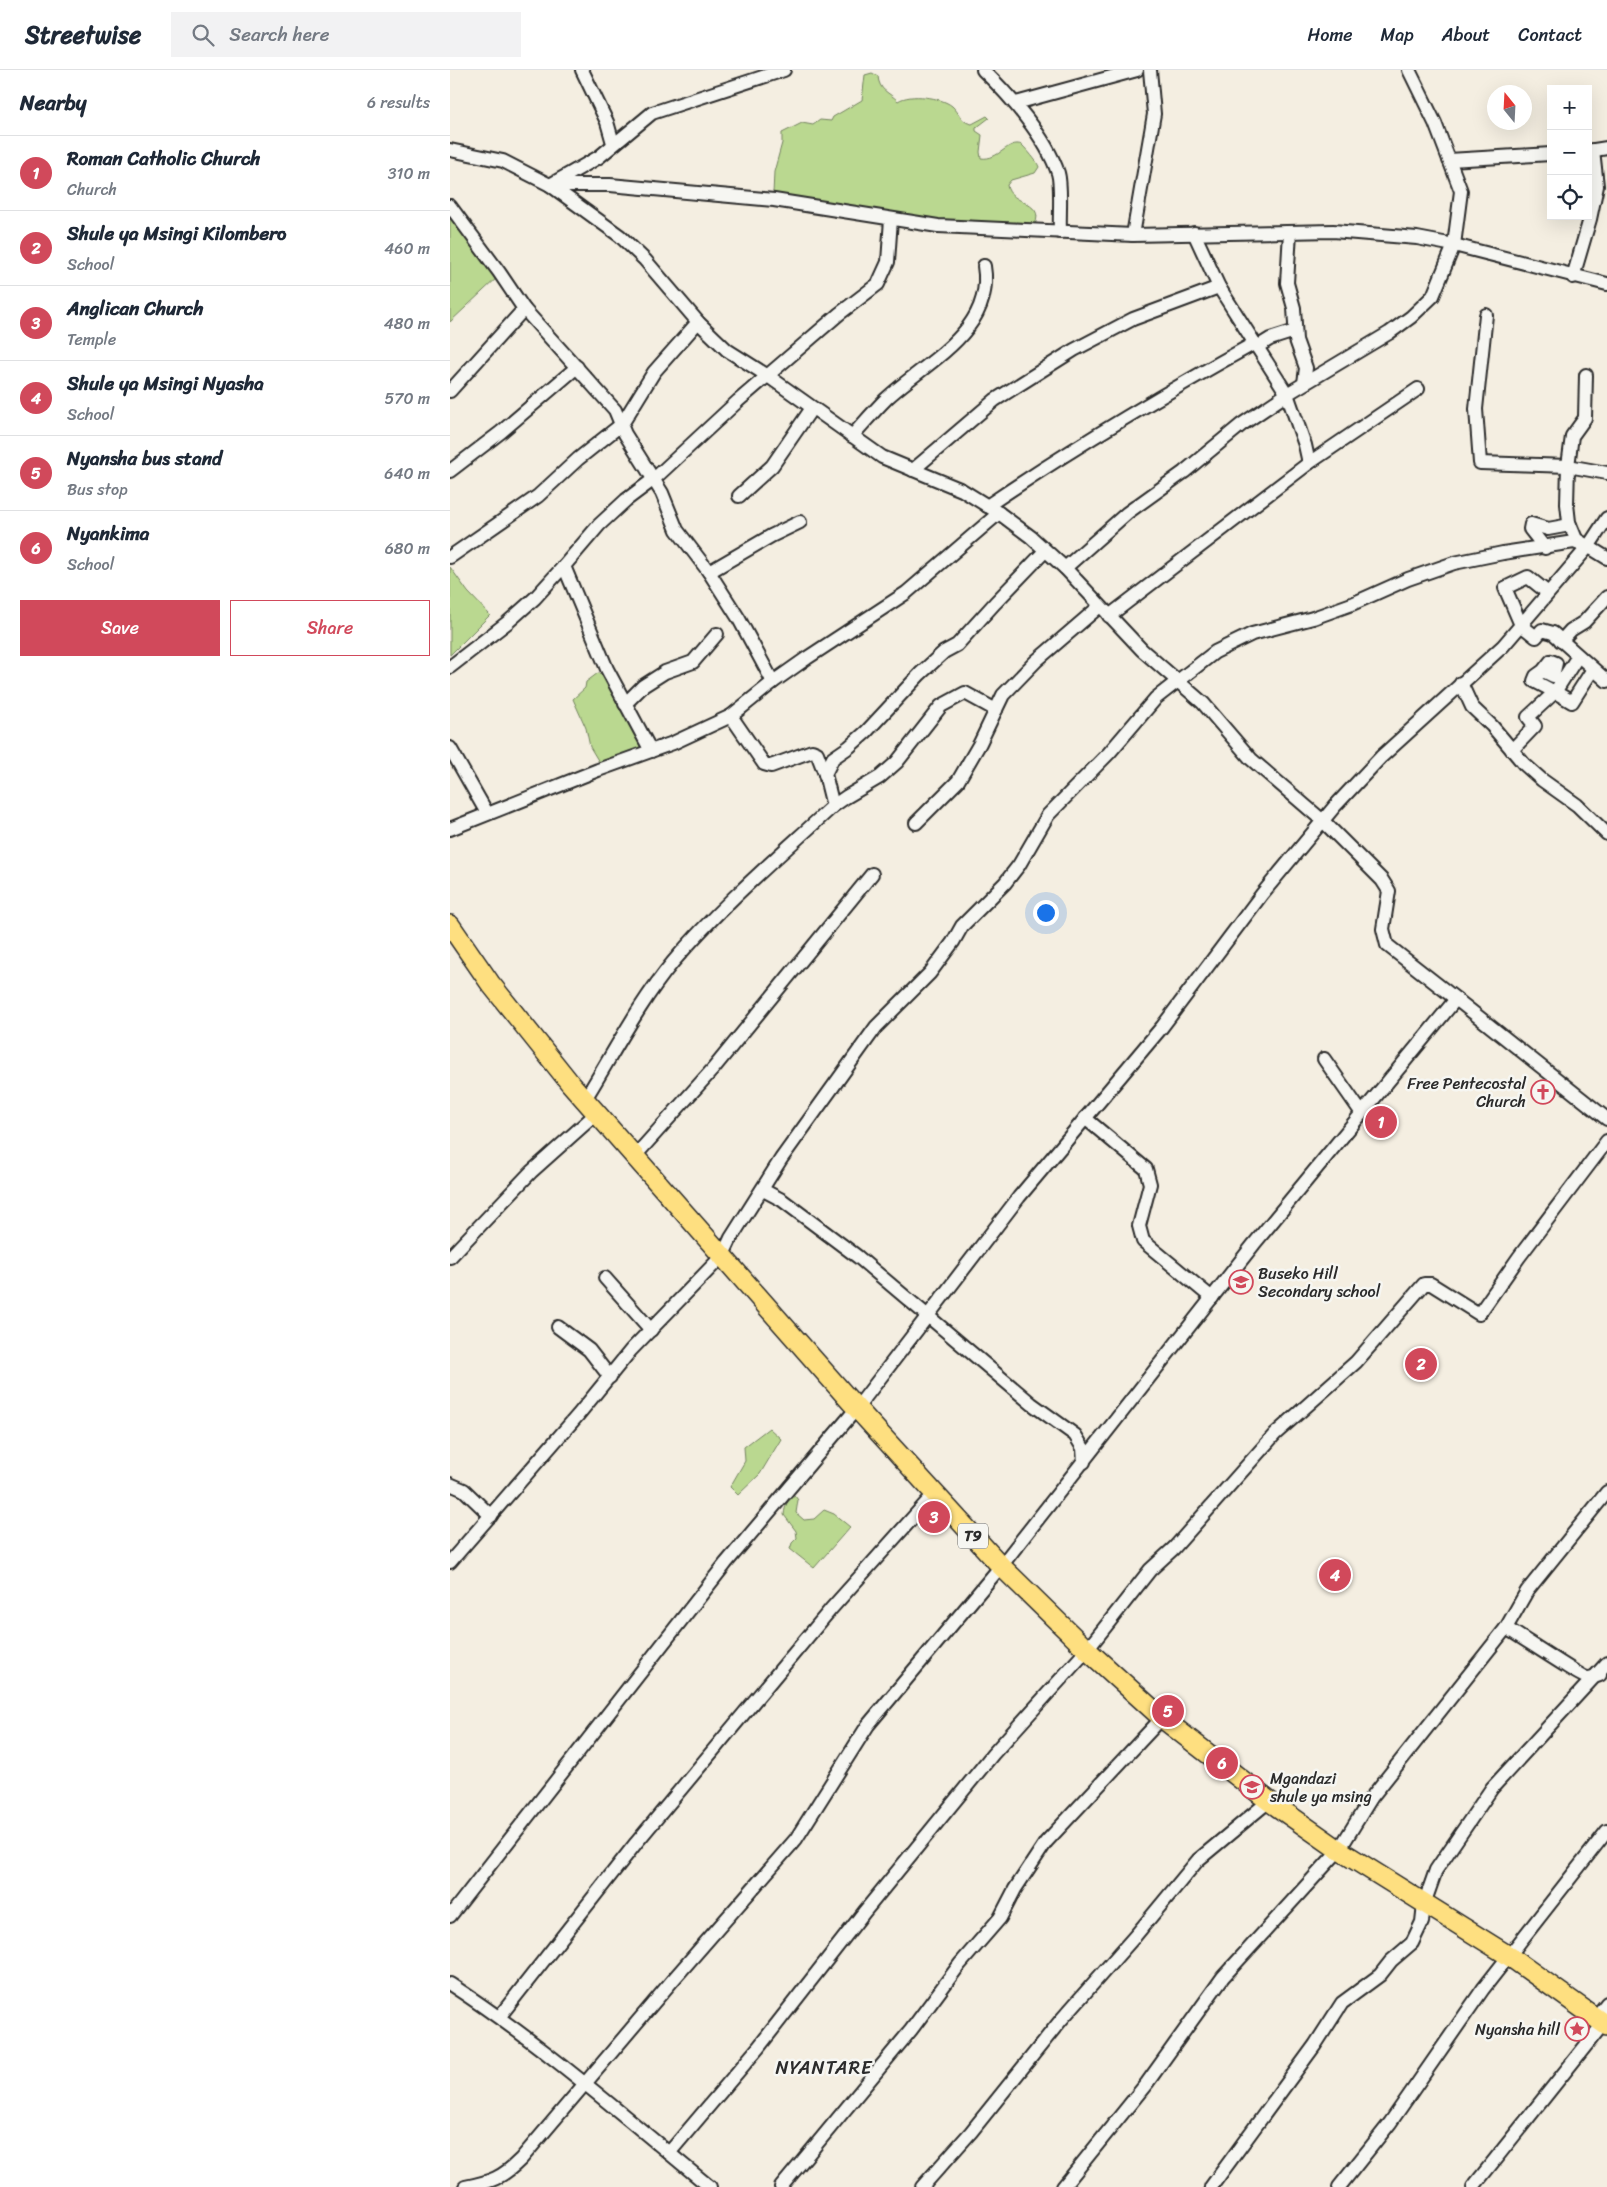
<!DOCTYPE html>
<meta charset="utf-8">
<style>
:root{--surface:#fff;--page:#f2f2f3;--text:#1f2937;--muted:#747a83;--line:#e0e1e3;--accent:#d1495b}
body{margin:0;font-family:Sriracha,sans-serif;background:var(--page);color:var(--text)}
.controls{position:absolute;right:15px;top:15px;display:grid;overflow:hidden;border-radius:0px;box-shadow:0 5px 20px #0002}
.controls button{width:45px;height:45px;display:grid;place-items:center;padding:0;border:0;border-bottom:1px solid var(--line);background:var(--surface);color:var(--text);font:25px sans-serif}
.compass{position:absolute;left:1037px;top:15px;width:45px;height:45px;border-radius:50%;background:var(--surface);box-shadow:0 5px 20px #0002;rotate:342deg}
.you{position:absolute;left:595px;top:842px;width:18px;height:18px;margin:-12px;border:4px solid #fff;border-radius:50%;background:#1a73e8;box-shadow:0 0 0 8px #1a73e833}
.badge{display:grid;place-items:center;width:32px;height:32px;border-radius:50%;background:var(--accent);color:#fff;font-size:16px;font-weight:700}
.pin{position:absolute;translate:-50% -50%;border:2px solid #fff;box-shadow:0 1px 5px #0006}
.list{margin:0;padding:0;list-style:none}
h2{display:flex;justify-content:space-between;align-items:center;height:65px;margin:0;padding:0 20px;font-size:21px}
h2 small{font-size:16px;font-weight:400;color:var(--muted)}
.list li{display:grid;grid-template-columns:32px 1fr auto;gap:15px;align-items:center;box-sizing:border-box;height:75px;padding:0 20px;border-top:1px solid var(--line)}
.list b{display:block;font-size:19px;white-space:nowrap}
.list p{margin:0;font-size:16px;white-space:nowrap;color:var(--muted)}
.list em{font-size:16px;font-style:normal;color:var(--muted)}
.actions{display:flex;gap:10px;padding:15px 20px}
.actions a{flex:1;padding:11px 0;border:1px solid var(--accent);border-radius:0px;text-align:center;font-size:18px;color:var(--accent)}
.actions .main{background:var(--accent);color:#fff}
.icon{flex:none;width:28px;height:28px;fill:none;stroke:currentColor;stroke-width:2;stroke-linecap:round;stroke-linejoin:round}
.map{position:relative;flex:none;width:1157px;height:2117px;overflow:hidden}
header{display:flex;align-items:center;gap:30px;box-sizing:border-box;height:70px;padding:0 25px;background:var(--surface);border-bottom:1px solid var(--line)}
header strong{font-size:24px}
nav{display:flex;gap:28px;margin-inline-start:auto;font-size:18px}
.search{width:350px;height:45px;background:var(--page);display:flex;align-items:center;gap:12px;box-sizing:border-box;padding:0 18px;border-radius:0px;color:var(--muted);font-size:19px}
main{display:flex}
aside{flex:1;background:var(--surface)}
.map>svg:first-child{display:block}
.green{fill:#bad890;stroke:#72825e}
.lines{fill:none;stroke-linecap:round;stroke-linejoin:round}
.minor-casing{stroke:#2b2b2b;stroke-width:16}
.highway-casing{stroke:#2b2b2b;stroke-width:22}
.minor{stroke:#f6f6f2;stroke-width:12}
.highway{stroke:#fedf80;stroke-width:19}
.labels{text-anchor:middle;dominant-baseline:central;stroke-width:5;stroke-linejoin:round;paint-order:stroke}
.shield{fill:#f6f6f2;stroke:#686867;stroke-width:1}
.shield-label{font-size:15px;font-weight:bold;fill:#2b2b2b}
.poi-label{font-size:16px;fill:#2b2b2b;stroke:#f6f6f2;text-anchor:end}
.quarter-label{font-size:19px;letter-spacing:1px;fill:#2b2b2b;stroke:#f6f6f2}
</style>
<header>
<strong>Streetwise</strong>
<div class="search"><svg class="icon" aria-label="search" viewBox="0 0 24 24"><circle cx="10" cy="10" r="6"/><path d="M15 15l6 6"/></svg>Search here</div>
<nav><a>Home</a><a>Map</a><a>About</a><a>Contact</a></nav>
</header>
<main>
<aside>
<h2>Nearby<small>6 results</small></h2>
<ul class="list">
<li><span class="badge">1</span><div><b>Roman Catholic Church</b><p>Church</p></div><em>310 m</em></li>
<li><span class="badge">2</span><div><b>Shule ya Msingi Kilombero</b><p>School</p></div><em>460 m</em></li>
<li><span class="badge">3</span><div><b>Anglican Church</b><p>Temple</p></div><em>480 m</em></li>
<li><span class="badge">4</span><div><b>Shule ya Msingi Nyasha</b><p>School</p></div><em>570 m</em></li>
<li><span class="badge">5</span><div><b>Nyansha bus stand</b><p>Bus stop</p></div><em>640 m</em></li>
<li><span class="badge">6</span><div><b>Nyankima</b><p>School</p></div><em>680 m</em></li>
</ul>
<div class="actions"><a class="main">Save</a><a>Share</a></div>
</aside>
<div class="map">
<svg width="1157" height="2117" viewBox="0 0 1157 2117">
<rect width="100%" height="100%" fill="#f4eee1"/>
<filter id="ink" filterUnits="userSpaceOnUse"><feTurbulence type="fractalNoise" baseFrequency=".02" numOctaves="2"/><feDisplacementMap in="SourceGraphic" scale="10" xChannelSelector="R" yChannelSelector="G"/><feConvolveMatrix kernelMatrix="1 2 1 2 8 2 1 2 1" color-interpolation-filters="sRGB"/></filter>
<g filter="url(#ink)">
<g class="green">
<path d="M422,3L428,6C429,21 439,22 448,31C460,23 491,27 502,36C510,43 510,52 522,54L537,46L539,48L526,58V61L532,65L530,82L531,88C549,91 558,69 572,75C577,80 587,91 589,97L585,103L561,110L557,115C559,136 601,130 582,160L487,156L323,124L324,102L332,73V63L352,53L363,55L370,50L381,51L383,47L412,30L415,5Z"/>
<path d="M0,138L49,206L0,252Z"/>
<path d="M0,497L18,522L40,545L0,585Z"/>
<path d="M148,603L156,604L192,678L149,692L140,677L136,658L123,629L135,618L136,612Z"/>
<path d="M319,1358L331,1369L310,1404L288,1425L280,1417L295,1391L294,1377Z"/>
<path d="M345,1426L348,1430L346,1443L354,1450L364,1449L374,1440L384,1444L400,1457L364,1498L340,1479L342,1473L347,1468L346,1461L334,1445C335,1436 337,1430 345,1426Z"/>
</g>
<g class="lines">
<g class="minor-casing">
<g id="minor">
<path d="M132,0L157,52L163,73"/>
<path d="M334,0L202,43L149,87L100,115L170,166L195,190L248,252L277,280L318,306L432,387L512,420L549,443L581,467L615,498L692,580L753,633L801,689L873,751L932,810L939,821L933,859L937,875L1006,929"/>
<path d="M533,0C560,26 596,67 608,103C612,116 609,147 610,162"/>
<path d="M566,33L687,0"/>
<path d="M0,80L53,91L100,115H160L324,130L488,156L683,165L883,161L967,168L1004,175L1157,214"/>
<path d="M1138,81L1157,78"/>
<path d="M999,90L1101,84"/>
<path d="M0,136L49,202L74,239L0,321"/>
<path d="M840,162L837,213L844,238L846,270L856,298L854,313"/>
<path d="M744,163L769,217L837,324L855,375L859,393"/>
<path d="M683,165L704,44L700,0"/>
<path d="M1123,207L1140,149L1147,116L1143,80"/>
<path d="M74,239L165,340L175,364L212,423L227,460L259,502L289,549L323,612"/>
<path d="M1036,245L1026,339L1030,393L1118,396L1157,403"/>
<path d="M807,277L820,269L845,261"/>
<path d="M1136,305L1135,348L1122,366L1118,396L1117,434L1119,452L1126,469L1157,488"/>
<path d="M402,366C413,354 424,341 436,329C475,292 545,261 534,196"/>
<path d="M463,400L545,330L624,280L683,249L769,217"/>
<path d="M0,401L51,362L127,297"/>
<path d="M289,426L322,396L362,338"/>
<path d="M537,436C624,377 713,324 805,273"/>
<path d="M1095,478L1080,459L1081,454L1098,459L1120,455"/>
<path d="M0,487L88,426L128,389L172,354L204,302L248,252"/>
<path d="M615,498L677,443L734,402L791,355L837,324L939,263L961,247L983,226L1004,175L1011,121L985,53L959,0"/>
<path d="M259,502L321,466L350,452"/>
<path d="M1098,523L1078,507L1055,518L1071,555L1086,567L1092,560L1103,563L1157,611"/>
<path d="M659,546L859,393L968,319"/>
<path d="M1111,571L1121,560L1134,552L1157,527"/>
<path d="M0,597L58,552L85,528L114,496"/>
<path d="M1093,601L1103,606L1106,593L1101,591L1093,601L1086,606L1084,611L1105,622L1128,586"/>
<path d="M1011,613L1022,637L1042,656L1074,694L1092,710L1127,735L1157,764"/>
<path d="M175,634L193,616L215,602L243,592L267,564"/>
<path d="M281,646L314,694L321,696L362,681L367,683L375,704"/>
<path d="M0,678L37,743"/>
<path d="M1062,680L1085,656L1078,647L1105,622L1122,632L1143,599"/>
<path d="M201,681L157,599L114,496L149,455L176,430L204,409L288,331L389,244L428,214L438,192L441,149"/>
<path d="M383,736L375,704L383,688L399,677L416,662L470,604L494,582L507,575L545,533L595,481"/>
<path d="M466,753L508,711L530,673L553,625L586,591L650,536"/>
<path d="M0,759L148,700L223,673L281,646L323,612L357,588L456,523L549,443"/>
<path d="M874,989L911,1042"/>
<path d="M135,1029C163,984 189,933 223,892C271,835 329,786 383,736L396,727L430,707L447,692L491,636L515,623L546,640"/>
<path d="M635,1048L696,1099L700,1114L689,1156L693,1171L762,1228"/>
<path d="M185,1086L263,999L422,804"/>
<path d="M313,1120L332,1130L408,1187L582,1334L625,1365L633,1378L634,1392"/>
<path d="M0,1187L81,1102L147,1043"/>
<path d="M155,1208L201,1260"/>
<path d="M108,1257L139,1280L160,1307"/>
<path d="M0,1414L14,1420L41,1446"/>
<path d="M0,1492L128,1345L181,1280L273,1185L281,1168L331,1089L426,957L480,903L503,872L512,856L555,813L569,795L598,745L659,683L706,628L765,582L802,564L863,548L902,534L958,509L1004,493L1053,483L1124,472L1138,477"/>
<path d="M1056,1558C1067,1564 1132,1608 1138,1608C1142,1608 1146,1606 1150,1605"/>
<path d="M0,1846L276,1493L407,1338L569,1127L712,957L812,824L885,736L931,687L1053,576L1138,477L1157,448"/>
<path d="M0,1914C92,1974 175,2047 260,2117"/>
<path d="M50,1946L186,1773L381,1539L485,1423"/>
<path d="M1145,1948L1157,1933"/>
<path d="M219,2083L308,1978L415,1841L543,1684L637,1580L700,1500L724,1478L825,1364L906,1292L974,1214H981L1029,1244L1069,1187L1157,1071"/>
<path d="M15,2117C41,2112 52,2108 71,2089L222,1911L346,1769L418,1655L551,1496L804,1174L1006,929L1157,1049"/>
<path d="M331,2117L461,1960L510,1894L550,1848L565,1819L596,1772L712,1648"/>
<path d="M472,2117L521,2062L611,1950L686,1865L748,1790L819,1731"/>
<path d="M613,2117L697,2013L773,1907L889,1780L921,1728L1056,1558L1077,1521L1157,1422"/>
<path d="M761,2117L865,1975L892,1933L930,1905L941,1891L962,1873L972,1852L974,1834L986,1800L1042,1718L1157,1593"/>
<path d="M889,2117L940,2053L1033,1919L1157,1761"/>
<path d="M1023,2117L1153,1954"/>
</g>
</g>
<g class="highway-casing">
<path id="highway" d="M0,855L40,913L120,1013L401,1332L551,1496L637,1580L712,1648L819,1731L889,1780L1059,1886L1157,1956"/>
</g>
<use href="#minor" class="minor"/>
<use href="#highway" class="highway"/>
</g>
</g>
<defs>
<g id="church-ring" transform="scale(1.25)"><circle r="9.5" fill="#f6f6f2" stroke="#d1495b" stroke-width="1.5"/><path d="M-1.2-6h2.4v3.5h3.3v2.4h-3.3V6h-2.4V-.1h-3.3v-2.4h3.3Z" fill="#d1495b"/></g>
<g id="school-ring" transform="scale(1.25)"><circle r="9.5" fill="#f6f6f2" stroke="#d1495b" stroke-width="1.5"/><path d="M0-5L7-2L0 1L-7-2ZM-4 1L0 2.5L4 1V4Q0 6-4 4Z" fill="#d1495b"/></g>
<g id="sight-ring" transform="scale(1.25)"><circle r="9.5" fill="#f6f6f2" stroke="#d1495b" stroke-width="1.5"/><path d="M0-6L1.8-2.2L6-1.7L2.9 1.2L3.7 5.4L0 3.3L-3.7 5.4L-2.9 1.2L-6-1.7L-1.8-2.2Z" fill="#d1495b"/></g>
</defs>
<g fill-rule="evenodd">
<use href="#church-ring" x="1093" y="1022"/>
<use href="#school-ring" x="791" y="1212"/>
<use href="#school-ring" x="802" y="1717"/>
<use href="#sight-ring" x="1127" y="1959"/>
</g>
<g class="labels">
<rect class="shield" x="508" y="1453.5" width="30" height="25" rx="4"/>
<g class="shield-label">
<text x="523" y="1466">T9</text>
</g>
<g class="poi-label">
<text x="1076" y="1013">Free Pentecostal<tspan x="1076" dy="18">Church</tspan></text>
<text x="808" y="1203" text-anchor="start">Buseko Hill<tspan x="808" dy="18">Secondary school</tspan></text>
<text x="820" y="1708" text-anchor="start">Mgandazi<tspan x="820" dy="18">shule ya msing</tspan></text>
<text x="1110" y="1959">Nyansha hill</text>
</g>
<g class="quarter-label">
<text x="374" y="1997">NYANTARE</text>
</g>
</g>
</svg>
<div class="controls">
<button>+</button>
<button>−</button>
<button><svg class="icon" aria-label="locate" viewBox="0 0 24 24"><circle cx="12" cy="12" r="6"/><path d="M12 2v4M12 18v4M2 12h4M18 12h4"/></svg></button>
</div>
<svg class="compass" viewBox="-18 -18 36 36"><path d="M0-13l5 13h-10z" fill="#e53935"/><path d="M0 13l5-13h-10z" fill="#747a83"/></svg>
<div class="you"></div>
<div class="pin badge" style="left:931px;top:1052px">1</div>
<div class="pin badge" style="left:971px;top:1294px">2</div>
<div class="pin badge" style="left:484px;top:1447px">3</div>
<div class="pin badge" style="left:885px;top:1505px">4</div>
<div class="pin badge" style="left:718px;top:1641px">5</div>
<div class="pin badge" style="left:772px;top:1693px">6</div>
</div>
</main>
